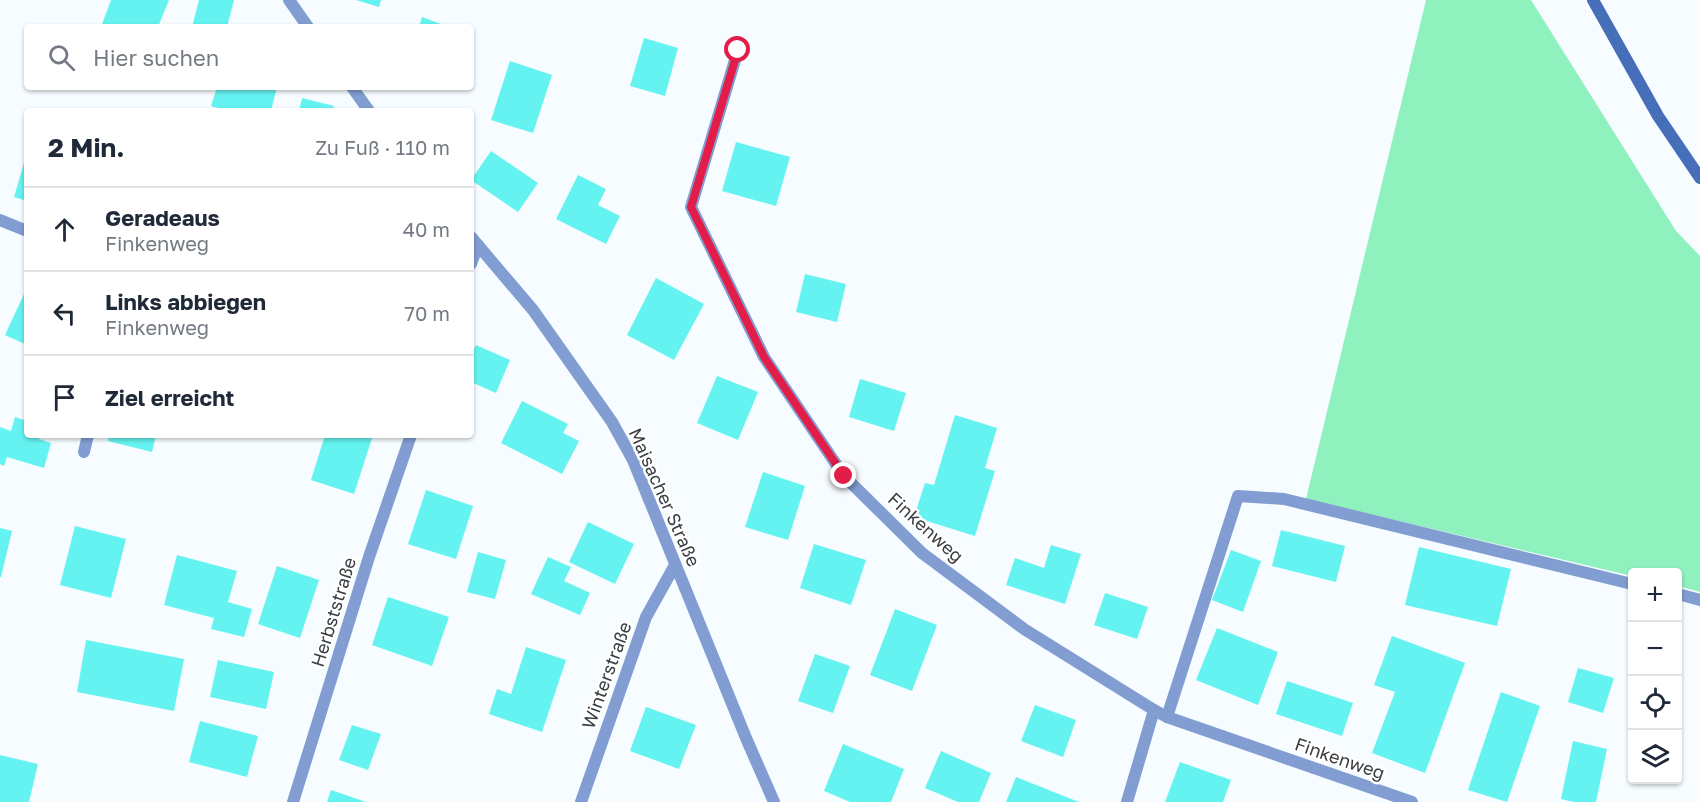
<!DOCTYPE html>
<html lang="de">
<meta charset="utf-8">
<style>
:root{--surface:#fff;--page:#f6f6f7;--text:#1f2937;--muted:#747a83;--line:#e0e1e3}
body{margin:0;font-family:"Golos Text",sans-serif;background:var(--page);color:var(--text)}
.controls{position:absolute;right:18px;bottom:18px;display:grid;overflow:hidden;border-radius:6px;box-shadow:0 2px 4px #0004}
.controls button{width:54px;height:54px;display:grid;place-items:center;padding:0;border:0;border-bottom:2px solid var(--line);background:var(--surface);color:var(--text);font:30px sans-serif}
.stop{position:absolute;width:18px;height:18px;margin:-14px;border:4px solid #e11d48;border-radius:50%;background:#fff}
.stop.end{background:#e11d48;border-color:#fff;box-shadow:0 2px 6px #0008}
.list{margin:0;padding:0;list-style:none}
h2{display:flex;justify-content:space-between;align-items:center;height:78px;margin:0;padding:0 24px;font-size:26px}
h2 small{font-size:20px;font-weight:400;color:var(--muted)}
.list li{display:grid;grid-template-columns:39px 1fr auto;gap:18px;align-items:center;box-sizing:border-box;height:84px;padding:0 24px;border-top:2px solid var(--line)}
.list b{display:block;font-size:22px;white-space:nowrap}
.list p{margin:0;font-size:20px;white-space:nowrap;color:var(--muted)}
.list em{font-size:20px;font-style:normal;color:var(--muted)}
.icon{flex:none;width:33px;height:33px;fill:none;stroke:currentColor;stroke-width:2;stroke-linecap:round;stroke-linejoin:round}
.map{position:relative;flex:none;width:1700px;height:802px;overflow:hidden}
.search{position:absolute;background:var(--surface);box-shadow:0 2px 4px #0004;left:24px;top:24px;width:450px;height:66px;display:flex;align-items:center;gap:15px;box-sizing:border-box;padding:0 21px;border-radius:6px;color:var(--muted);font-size:22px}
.panel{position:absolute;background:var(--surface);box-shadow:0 2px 4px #0004;left:24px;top:108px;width:450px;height:330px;border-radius:6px}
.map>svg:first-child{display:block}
.green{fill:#8ff1be}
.building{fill:#64f3f1}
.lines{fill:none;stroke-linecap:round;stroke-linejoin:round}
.service{stroke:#819dd1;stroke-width:12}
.minor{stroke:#819dd1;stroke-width:12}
.secondary{stroke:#476eb8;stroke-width:12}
.route{stroke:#e11d48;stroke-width:8}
.labels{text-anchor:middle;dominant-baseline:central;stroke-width:5;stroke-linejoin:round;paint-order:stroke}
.street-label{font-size:18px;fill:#3a3e40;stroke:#fff}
</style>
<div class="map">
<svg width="1700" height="802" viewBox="0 0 1700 802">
<rect width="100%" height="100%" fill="#f6fcff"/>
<path class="green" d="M1426,0H1531L1676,231L1700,256V592L1678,586V572H1632V576L1306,499Z"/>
<g class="building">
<path d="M111,0H169L158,27H101Z"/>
<path d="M199,0H234L227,27H192Z"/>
<path d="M356,0H381L379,7Z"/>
<path d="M422,17L449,27H419Z"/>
<path d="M644,38L678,48L665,96L630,86Z"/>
<path d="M510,61L552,75L533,133L491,120Z"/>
<path d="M217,87H277L271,111H229L211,106Z"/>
<path d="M302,98L334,106L332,111H299Z"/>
<path d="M736,142L790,157L776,206L722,191Z"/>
<path d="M491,151L538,183L518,212L471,180Z"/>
<path d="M26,156H27V201L14,197Z"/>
<path d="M578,175L606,189L598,205L620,216L606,244L556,219Z"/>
<path d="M805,274L846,284L837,322L796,312Z"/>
<path d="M656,278L704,304L674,360L627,335Z"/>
<path d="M24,294L27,296V345L5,335Z"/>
<path d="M476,345L510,360L496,393L471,382V355Z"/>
<path d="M717,376L758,392L738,440L697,423Z"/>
<path d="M860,379L906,393L894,431L849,417Z"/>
<path d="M522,401L568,424L563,433L579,441L562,474L501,443Z"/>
<path d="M955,415L997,428L985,468L995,471L975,536L914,517L925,483L934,485Z"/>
<path d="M15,417L27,421V435H40L39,439L51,443L44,468L7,457L4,466L0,464V427L11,431Z"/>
<path d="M109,435H156L152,452L108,441Z"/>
<path d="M325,435H373L354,494L311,480Z"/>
<path d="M763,472L805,486L788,540L745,527Z"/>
<path d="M426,490L473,506L456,559L408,544Z"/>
<path d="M588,522L634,544L615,584L569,562Z"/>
<path d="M75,526L126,539L111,598L60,585Z"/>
<path d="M0,528L12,531L1,577H0Z"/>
<path d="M1281,530L1345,546L1336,582L1272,566Z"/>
<path d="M814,544L866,560L851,605L800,588Z"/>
<path d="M1051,545L1081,554L1065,604L1006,585L1015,558L1044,568Z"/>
<path d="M1419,547L1511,569L1497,626L1405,605Z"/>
<path d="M1231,550L1261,561L1243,612L1212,600Z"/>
<path d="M478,552L506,560L495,599L467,592Z"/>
<path d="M177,555L237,571L228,602L252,609L244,637L211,629L214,618L164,605Z"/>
<path d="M548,557L571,567L564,581L590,593L580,615L531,594Z"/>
<path d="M277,566L319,580L300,638L258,624Z"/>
<path d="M1105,593L1148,607L1137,639L1094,625Z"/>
<path d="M388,597L449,617L432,666L372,645Z"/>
<path d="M895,609L937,625L912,691L870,675Z"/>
<path d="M1217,628L1278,652L1258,705L1196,680Z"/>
<path d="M1392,636L1465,663L1425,773L1372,753L1395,692L1374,685Z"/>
<path d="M86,640L184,659L174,711L77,692Z"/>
<path d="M526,647L566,660L542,732L489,714L497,689L511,694Z"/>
<path d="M815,654L850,666L833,713L798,701Z"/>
<path d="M218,660L274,672L266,709L210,697Z"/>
<path d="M1578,668L1614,678L1603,713L1568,702Z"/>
<path d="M1287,681L1353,703L1342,736L1276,714Z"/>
<path d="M1501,692L1540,706L1507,802L1468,790Z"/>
<path d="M1035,705L1076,720L1063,757L1021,741Z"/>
<path d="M646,707L696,725L679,769L630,751Z"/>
<path d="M200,721L258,736L247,777L189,762Z"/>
<path d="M352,725L381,734L368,770L339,760Z"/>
<path d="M1573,741L1607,749L1596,802H1574L1561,799Z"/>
<path d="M843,744L904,769L891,802H850L824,791Z"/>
<path d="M941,751L991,773L979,802H958L925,788Z"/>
<path d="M0,755L38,764L29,802H0Z"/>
<path d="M1180,762L1231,780L1223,802H1165Z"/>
<path d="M1016,777L1079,802H1006Z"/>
<path d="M331,790L366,802H327Z"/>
</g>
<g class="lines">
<g class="service">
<path d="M84,452L88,435"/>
<path d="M1678,594L1700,600"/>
<path d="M1167,717L1238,496L1284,499L1632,584"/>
</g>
<g class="minor">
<path d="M289,0L308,27"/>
<path d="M738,50L691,207L764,357L844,476L922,553L1024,629L1154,710L1167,717L1412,802"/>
<path d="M352,87L369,111"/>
<path d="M0,220L27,231"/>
<path d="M471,237L533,310L612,422L633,460L746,738L774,802"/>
<path d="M471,264L478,245"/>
<path d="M293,802L369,557L411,435"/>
<path d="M581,802L646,617L675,565"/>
<path d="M1127,802L1154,710"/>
</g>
<path class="secondary" d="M1593,0L1658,116L1700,178"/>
</g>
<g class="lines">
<path class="route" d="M738,50L691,207L764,357L844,476"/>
</g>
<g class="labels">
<g class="street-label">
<text transform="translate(665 497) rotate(66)">Maisacher Straße</text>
<text transform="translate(926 527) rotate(42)">Finkenweg</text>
<text transform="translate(333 612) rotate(-73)">Herbststraße</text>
<text transform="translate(606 675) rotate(-70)">Winterstraße</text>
<text transform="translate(1340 758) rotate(19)">Finkenweg</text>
</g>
</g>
</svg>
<div class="controls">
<button>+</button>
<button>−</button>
<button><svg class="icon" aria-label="locate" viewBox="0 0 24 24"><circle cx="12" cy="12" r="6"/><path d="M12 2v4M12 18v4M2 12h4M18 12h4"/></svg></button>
<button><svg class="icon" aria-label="layers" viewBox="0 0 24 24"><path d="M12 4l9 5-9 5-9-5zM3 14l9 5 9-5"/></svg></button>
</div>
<div class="stop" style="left:738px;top:50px"></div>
<div class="stop end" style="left:844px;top:476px"></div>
<div class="search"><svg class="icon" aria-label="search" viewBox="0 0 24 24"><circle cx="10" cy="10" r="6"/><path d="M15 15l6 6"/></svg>Hier suchen</div>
<section class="panel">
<h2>2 Min.<small>Zu Fuß · 110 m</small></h2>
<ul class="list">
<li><svg class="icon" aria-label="ahead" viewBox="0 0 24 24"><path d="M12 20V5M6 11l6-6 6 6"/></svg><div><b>Geradeaus</b><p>Finkenweg</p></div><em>40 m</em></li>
<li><svg class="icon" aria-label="left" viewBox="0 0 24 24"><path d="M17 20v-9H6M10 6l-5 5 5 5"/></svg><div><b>Links abbiegen</b><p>Finkenweg</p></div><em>70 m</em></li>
<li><svg class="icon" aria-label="arrive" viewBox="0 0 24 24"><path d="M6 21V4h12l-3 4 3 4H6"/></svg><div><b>Ziel erreicht</b></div></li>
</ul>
</section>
</div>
